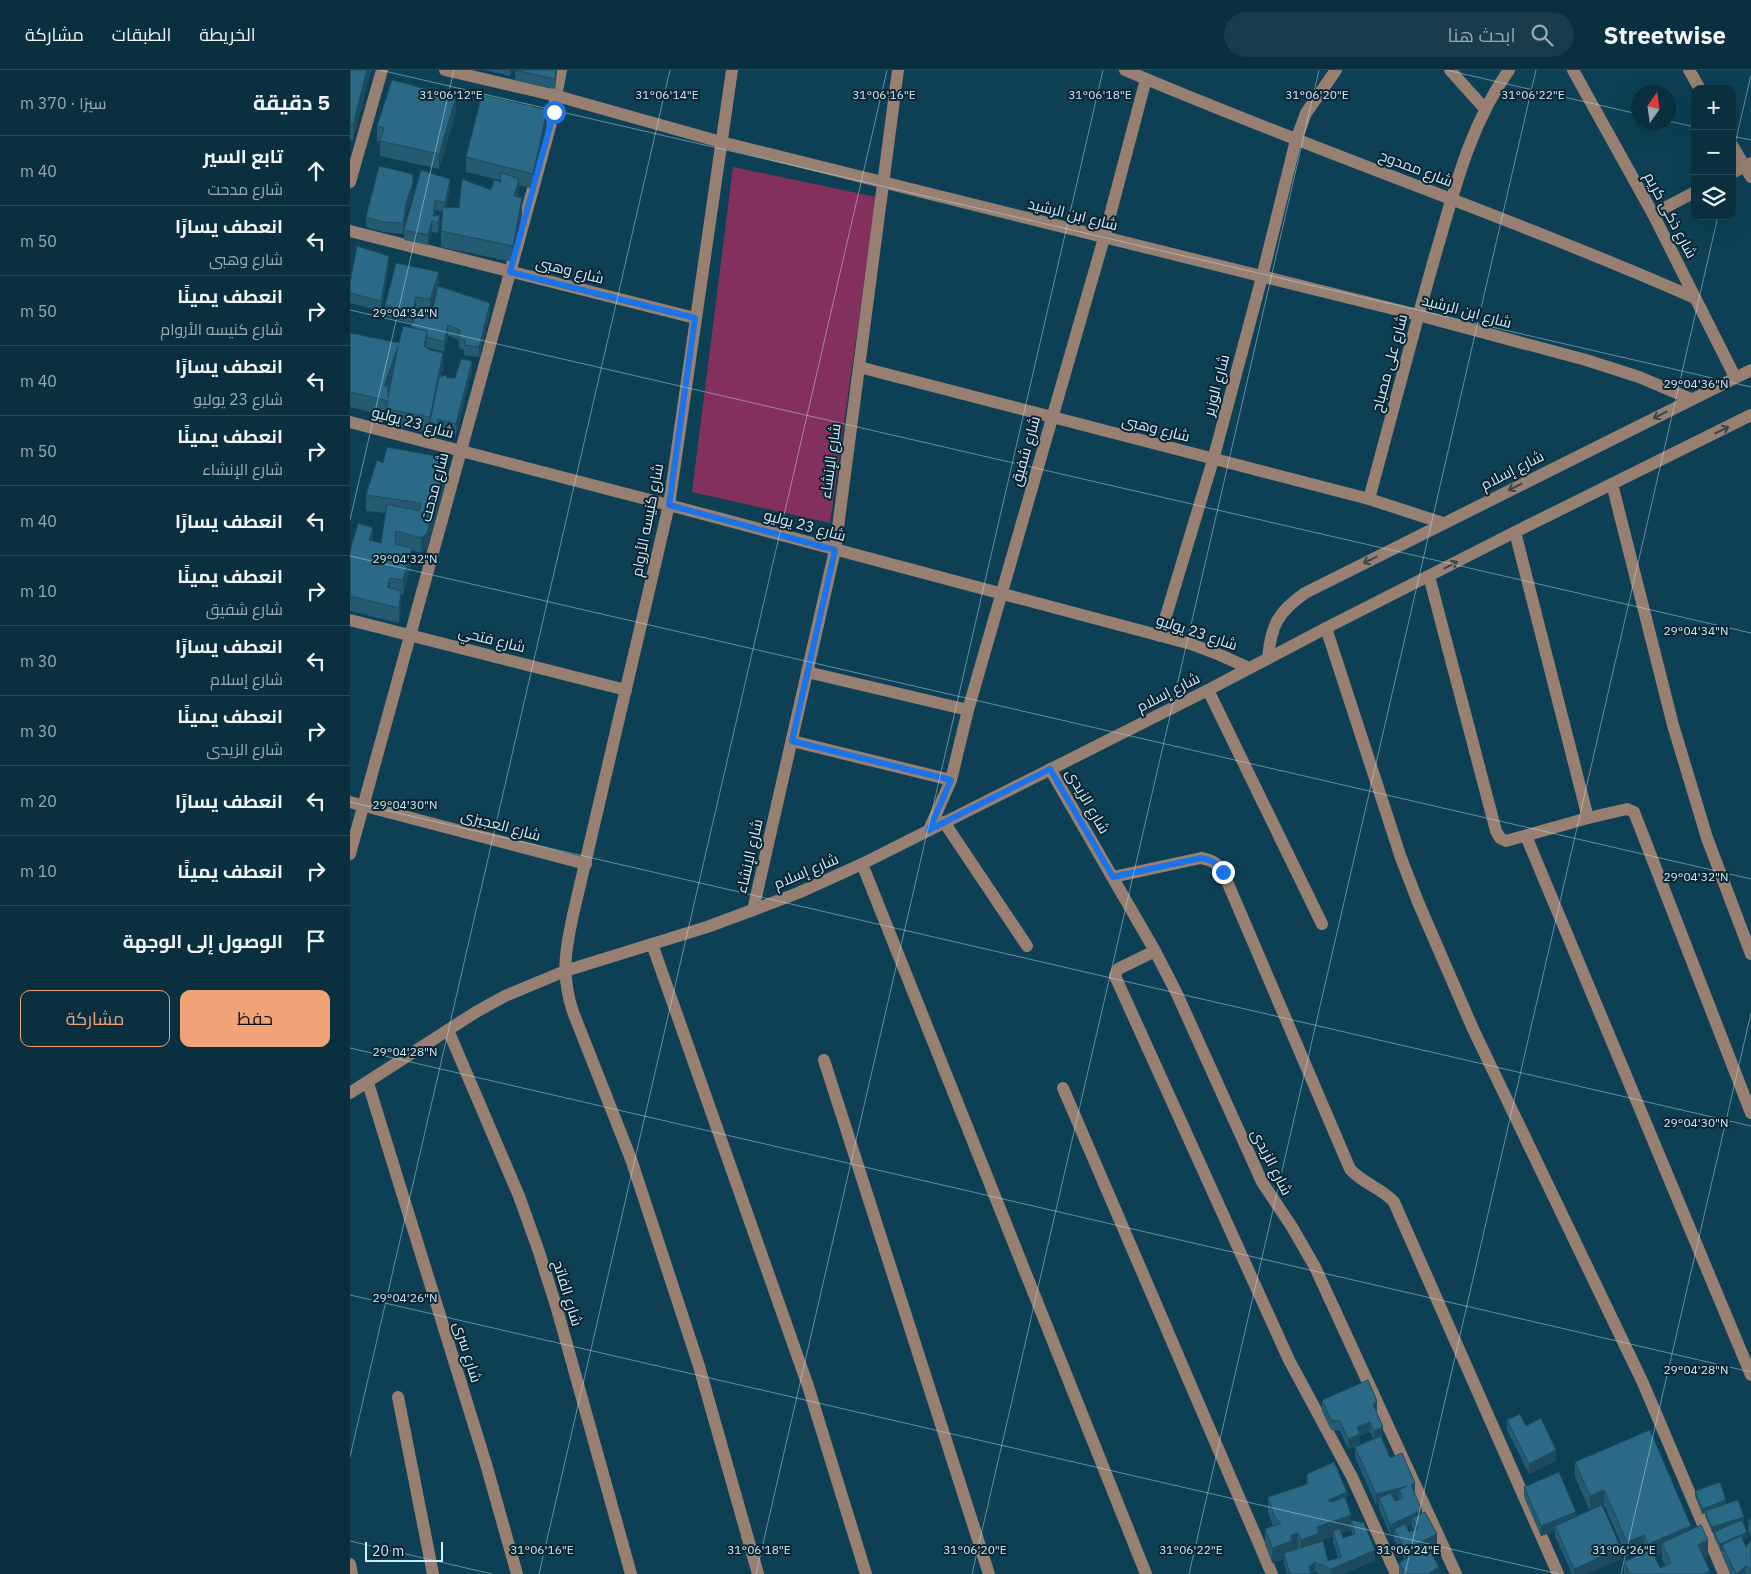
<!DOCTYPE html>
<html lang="ar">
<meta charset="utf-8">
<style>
:root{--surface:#0a3040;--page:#183c4b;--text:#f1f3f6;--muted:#99a9b1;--line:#2a4b59;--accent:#efa377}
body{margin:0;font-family:"IBM Plex Sans",Cairo,sans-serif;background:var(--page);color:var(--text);direction:rtl}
.controls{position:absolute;right:15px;top:15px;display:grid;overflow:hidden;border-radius:10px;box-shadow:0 5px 20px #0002}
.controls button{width:45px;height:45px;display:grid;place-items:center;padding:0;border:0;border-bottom:1px solid var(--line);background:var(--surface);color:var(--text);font:25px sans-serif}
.compass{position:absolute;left:1281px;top:15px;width:45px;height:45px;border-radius:50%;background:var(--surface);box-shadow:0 5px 20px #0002;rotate:13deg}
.scale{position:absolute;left:15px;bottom:12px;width:78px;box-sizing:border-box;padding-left:5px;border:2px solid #ccebfb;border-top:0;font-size:14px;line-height:18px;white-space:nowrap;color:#ccebfb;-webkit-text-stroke:4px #0a2531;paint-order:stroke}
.stop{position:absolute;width:15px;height:15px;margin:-11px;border:4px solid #1a73e8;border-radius:50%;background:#fff}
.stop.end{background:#1a73e8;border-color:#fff;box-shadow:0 1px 5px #0008}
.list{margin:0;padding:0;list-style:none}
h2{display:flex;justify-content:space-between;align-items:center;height:65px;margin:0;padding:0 20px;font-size:21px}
h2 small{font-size:16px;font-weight:400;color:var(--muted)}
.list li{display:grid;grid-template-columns:32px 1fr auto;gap:15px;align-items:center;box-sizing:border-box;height:70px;padding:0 20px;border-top:1px solid var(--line)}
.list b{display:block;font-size:19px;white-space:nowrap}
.list p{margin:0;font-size:16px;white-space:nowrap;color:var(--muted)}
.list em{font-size:16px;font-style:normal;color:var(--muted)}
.actions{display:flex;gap:10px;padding:15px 20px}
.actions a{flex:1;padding:11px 0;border:1px solid var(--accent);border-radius:10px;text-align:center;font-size:18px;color:var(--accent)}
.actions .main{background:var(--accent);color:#111}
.icon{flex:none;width:28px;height:28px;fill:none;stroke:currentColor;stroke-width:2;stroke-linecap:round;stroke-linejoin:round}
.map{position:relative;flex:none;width:1401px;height:1504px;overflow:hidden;direction:ltr}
header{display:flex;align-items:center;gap:30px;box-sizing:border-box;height:70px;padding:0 25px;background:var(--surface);border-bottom:1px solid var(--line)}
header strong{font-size:24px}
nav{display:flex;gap:28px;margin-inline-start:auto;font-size:18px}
.search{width:350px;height:45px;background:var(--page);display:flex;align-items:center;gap:12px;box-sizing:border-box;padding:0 18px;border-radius:28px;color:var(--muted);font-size:19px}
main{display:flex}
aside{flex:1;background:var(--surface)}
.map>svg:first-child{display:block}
.green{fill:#83315c}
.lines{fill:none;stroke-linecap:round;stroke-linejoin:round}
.minor{stroke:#977f72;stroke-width:12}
.wall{fill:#245b73;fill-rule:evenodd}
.shaded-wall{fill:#1d4a5e}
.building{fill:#2a6a86;stroke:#1d4a5e;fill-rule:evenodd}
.oneway{stroke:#3b4448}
.route{stroke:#1a73e8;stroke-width:6}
.ticks{fill:none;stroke:#ccebfb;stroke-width:1;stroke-opacity:0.45}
.labels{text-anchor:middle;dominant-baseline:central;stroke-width:4;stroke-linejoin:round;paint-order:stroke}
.street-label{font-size:15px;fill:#ccebfb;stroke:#0a2531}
.ticks-label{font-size:12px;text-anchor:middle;fill:#ccebfb;stroke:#0a2531;stroke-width:4;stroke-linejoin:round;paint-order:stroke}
</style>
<header>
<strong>Streetwise</strong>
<div class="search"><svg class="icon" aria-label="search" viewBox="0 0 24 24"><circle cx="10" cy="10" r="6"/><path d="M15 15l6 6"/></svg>ابحث هنا</div>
<nav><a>الخريطة</a><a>الطبقات</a><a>مشاركة</a></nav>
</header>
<main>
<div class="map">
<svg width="1401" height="1504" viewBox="0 0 1401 1504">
<rect width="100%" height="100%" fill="#0d4055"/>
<path class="green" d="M383,97L526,127L480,453L342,422Z"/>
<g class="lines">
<g class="minor">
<path d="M95,0L207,26L371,72L1068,245L1236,290L1289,307L1341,329"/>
<path d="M382,0L319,435L223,845C215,882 211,905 223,942L281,1089L349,1296L408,1504"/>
<path d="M775,0C964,81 1158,146 1345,228"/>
<path d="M1100,0L1135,39"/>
<path d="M1223,0L1303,144L1385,307"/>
<path d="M1339,0L1350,19"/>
<path d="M1382,75L1401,107"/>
<path d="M1382,103L1401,93"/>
<path d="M0,112L32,0"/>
<path d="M1303,144L1345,122"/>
<path d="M0,161L345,248"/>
<path d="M509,297L1019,429L1093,453"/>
<path d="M0,352L319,435L841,574L870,585L899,598"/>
<path d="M1262,414L1323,655L1357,768L1401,884"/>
<path d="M1019,429C1041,348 1062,267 1085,186C1104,122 1119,56 1159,0"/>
<path d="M1079,506L1146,761L1150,768L1156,771L1238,748L1165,462"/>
<path d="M0,550L276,620"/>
<path d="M976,558L1051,788L1068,832L1123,959L1293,1313L1374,1504"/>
<path d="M810,566L863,390L912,207L946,70L956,43L986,0"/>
<path d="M918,588C921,555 928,542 955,523L1401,300"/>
<path d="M457,602L618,640"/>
<path d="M858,620L972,854"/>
<path d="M442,671L601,710"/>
<path d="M700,699L805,881L827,924L912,1112L942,1157L965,1197L1106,1504"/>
<path d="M0,732L236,794"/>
<path d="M1238,748L1277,739L1284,742L1401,1043"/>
<path d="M594,752L677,876"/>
<path d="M579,760L601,710L618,640L754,168L796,9"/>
<path d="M1176,766L1401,1305"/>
<path d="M0,784L200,57L211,0"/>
<path d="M512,794L796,1504"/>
<path d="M763,807L851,788C862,790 867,793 873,802L1000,1099C1013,1114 1032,1118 1044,1132L1208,1504"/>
<path d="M403,840L485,480L548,0"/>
<path d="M302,874L458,1316L516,1504"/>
<path d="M805,881L768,899L765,906L939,1290L1002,1407L1046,1504"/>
<path d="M98,960L169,1126L189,1182L207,1239L281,1504"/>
<path d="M474,990L639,1504"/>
<path d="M18,1013L136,1394L167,1504"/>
<path d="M713,1018L922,1504"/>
<path d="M0,1023L126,942L155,926L215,901L357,857L403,840L448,823L512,794L858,620L976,558L1165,462L1401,345"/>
<path d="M48,1327L83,1504"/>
<path d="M0,1494L2,1504"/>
</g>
</g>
<g class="wall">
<path d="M0,0H21L3,70L0,69Z"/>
<path d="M134,0H163L160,6Z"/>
<path d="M165,0H207L205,19L165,10Z"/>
<path d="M106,42L89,99L30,86V72L27,71V56Z"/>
<path d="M197,55L183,119L169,115V124L168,127L172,144L163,192L91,177V161L93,142L85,140V146L90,155L88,163L82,162L78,175L54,170V160L71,100L100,119L96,137L109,138L141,120L150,111V110L116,102V87Z"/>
<path d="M63,123L56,143L53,164L34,162L16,157V147Z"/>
<path d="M39,196L31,241L0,233V213Z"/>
<path d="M89,212L80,240L66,238L62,253L35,246V235Z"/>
<path d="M140,243L129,287L114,285V280L109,278V270L98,266L94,282L77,277L93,298L91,307L105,308L122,301L106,364L88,359V365L80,363L36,354V346L0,337V263L49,273L61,257ZM41,311L38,325V319Z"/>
<path d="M33,393L97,407L77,478L71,483L62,480V493L53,525H51V536L49,553L0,541V481L23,471L31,473L36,443L16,441V425Z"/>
<path d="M972,1330L1027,1341L1026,1342L1033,1367L1032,1368L1040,1388L1065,1424L1072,1443L1087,1474L1078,1479L1089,1504H1049V1493L1054,1489L1044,1469V1463L1040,1465L1029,1439V1434L1026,1435L1005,1387V1377L1023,1369L1020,1362L1010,1366L998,1379L990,1361L981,1360L972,1341ZM1049,1428V1430L1045,1431L1044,1429ZM1062,1455V1458L1063,1460L1059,1462L1056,1457Z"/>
<path d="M1157,1350L1176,1356L1206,1391L1179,1404L1157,1360Z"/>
<path d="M1225,1392L1341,1459L1358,1486L1354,1488L1360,1504H1274V1492L1294,1482V1480L1277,1487L1254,1435L1253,1436L1271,1489L1236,1504H1222L1205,1466V1461L1191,1466L1174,1427V1417L1226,1447L1240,1441L1225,1407ZM1312,1483V1489L1315,1496L1310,1498L1305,1486Z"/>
<path d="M1345,1421L1376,1434L1394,1452H1393L1397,1467L1392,1470L1396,1477L1401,1470V1504H1381L1372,1485V1478L1370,1479L1364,1467V1462L1371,1460L1362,1462L1355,1446V1443L1352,1444L1345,1426Z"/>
<path d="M918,1427L997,1434L1001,1450L1025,1490L993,1504H969L965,1502L962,1504H937L934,1494V1489L922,1493L915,1474V1459L923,1456L918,1442ZM1001,1460L1003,1465L993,1468L992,1463ZM983,1466V1471L988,1488L978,1491L969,1471Z"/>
<path d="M1401,1449V1468L1398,1460V1450Z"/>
</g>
<g class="shaded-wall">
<path d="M17,0H21L3,70V55Z"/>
<path d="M160,0H163L160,6Z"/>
<path d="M206,0H207L205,19V9Z"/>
<path d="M106,27V42L89,99V84Z"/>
<path d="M197,40V55L183,119V104Z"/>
<path d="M100,109V119L95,143V133Z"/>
<path d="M169,109V124L164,141V126Z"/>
<path d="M63,113V123L56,143L53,164V153L56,133Z"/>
<path d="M172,128V144L163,192V176Z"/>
<path d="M85,130V140L84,152L83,146Z"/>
<path d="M90,145V155L88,163V153Z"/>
<path d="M82,151V162L78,175V165Z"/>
<path d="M39,186V196L31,241V231Z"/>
<path d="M89,202V212L80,240V229Z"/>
<path d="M66,227V238L62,253V243Z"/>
<path d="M140,233V243L129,287V277Z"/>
<path d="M98,255V266L94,282V272Z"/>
<path d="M77,261V277L74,291V276Z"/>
<path d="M48,276V292L38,319V343V328L34,316Z"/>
<path d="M93,283V298L82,353L80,352V363V347Z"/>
<path d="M122,291V301L106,364V354Z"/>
<path d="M97,392V407L77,478L71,483V468Z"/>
<path d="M23,458V473L19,470Z"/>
<path d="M62,478V493L53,525V510Z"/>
<path d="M40,508V524L37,517Z"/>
<path d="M51,521V536L49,553V538Z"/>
<path d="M1027,1331V1341L1023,1345V1334Z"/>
<path d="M1020,1352V1362L1010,1366V1375L998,1379V1369L1007,1357Z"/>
<path d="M1033,1357V1367L1024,1371V1361Z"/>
<path d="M1206,1380V1391L1179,1404V1394Z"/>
<path d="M1065,1413V1424L1061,1415Z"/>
<path d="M1057,1416L1049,1420V1428L1031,1433L1029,1428V1434L1026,1435V1424Z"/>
<path d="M1254,1420V1435L1240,1441V1426Z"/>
<path d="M997,1422V1437L978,1445V1430Z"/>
<path d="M1376,1430V1435L1355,1441V1443L1352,1444V1439Z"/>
<path d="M1072,1440V1450L1062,1448V1455L1046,1462L1044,1459V1463L1040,1465V1455Z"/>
<path d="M1226,1442V1452L1205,1456V1461L1191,1466V1456Z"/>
<path d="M1001,1445V1460L985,1466L983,1461V1466L969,1471V1479L951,1485V1470L967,1457Z"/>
<path d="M1394,1447V1452L1362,1462V1457Z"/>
<path d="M1341,1456V1471L1312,1473V1483L1298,1489V1474Z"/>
<path d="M1397,1462V1467L1374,1478L1372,1475V1478L1370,1479V1474Z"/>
<path d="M948,1463V1478L942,1480V1486L934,1483V1489L922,1493V1478L941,1465Z"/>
<path d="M1087,1464V1474L1055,1490V1480Z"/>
<path d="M1294,1465V1480L1277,1487V1472Z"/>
<path d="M1358,1470V1486L1348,1490V1475Z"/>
<path d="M1271,1478V1489L1236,1504H1224V1499Z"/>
<path d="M1025,1480V1490L993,1504H981V1499Z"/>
<path d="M965,1492V1502L962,1504H959V1497Z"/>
<path d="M1396,1496V1504H1387Z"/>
<path d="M1089,1497V1504H1078Z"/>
</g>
<g class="building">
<path d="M0,0H17L3,55L0,54Z"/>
<path d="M165,0H206L205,9Z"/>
<path d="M42,10L106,27L89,84L30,71L34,58L27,56Z"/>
<path d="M132,24L197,40L183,104L116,87Z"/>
<path d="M29,96L62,104L63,113L56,133L53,153L34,152L16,147Z"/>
<path d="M71,100L100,109L95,133L85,130L83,146L90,145L88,153L82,151L78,165L54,160Z"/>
<path d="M150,102L169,109L164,126L172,128L163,176L91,161L93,137L109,138L112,109L141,120L144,110L151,112Z"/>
<path d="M7,176L39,186L31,231L0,223V213Z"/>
<path d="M46,193L89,202L80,229L66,227L62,243L35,235Z"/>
<path d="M88,216L140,233L129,277L114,275L115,270L109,268L110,260L98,255L94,272L77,267V261L61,257L65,245L71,241H82Z"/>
<path d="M53,256L77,261L74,276L80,280L93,283L80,347L36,339L38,331L0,322V263L49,273ZM48,276L38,328V316H34Z"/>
<path d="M111,289L122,291L106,354L87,349L88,355L80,352L89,307L96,305L97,308H105Z"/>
<path d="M37,377L85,386L97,392L77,463L71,468L46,461L45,474L62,478L53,510L40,508L37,517L51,521L49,538L0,526V481L8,453L23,458L19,470L31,473L37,434L69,441L71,433L16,425L27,390L33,393Z"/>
<path d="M1018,1310L1027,1331L1023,1334L1033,1357L1024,1361L1020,1352L1007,1357L1010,1364L998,1369L990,1351L981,1350L972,1330Z"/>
<path d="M1170,1344L1176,1356L1191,1348L1206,1380L1179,1394L1157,1350Z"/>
<path d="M1300,1360L1341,1456L1298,1474L1294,1465L1277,1472L1254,1420L1240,1426L1225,1392Z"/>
<path d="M1031,1366L1040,1388L1052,1383L1065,1413L1061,1415L1072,1440L1040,1455L1029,1428L1041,1423L1045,1431L1053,1428L1049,1420L1057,1416L1026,1424L1005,1377Z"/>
<path d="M984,1392L997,1422L978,1430L981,1432L995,1427L1001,1445L967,1457L969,1463L951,1470L948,1463L941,1465L942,1471L922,1478L915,1459L931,1453L925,1448L918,1427L957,1414V1404Z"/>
<path d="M1209,1402L1226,1442L1191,1456L1174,1417Z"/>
<path d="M1370,1412L1376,1430L1352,1439L1345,1421Z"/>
<path d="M1388,1430L1394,1447L1362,1457L1355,1441Z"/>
<path d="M1252,1435L1271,1478L1224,1499L1205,1456Z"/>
<path d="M1075,1442L1087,1464L1055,1480L1044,1459L1055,1454L1059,1462L1068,1458L1062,1448Z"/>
<path d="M1401,1449V1457L1398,1450Z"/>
<path d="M1001,1450L1014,1453L1025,1480L981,1499L965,1492L959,1497L961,1504H940L934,1483L973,1471L978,1491L991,1487L983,1461L990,1459L993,1468L1005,1464Z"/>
<path d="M1392,1450L1397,1462L1370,1474L1364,1462Z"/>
<path d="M1351,1455L1358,1470L1348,1475L1360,1501L1354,1504H1280L1274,1492L1301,1479L1310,1498L1321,1493L1312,1473Z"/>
<path d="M1391,1466L1396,1477L1401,1470V1499L1396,1496L1386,1504L1372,1475Z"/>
<path d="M1077,1476L1089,1497L1078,1504H1056L1049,1493Z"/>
</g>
<defs><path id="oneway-shaft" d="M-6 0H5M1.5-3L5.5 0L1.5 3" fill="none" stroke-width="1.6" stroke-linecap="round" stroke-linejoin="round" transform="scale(1.25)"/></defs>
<g class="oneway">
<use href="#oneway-shaft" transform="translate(1310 345) rotate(153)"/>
<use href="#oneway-shaft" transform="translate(1372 360) rotate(-26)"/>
<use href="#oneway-shaft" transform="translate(1165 417) rotate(153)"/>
<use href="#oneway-shaft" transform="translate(1020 490) rotate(153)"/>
<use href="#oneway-shaft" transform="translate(1101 495) rotate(-27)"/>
</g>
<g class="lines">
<path class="route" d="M204,42L160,202L345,248L319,435L485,480L442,671L601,710L579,760L700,699L763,807L851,788C862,790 867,793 873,802"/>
</g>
<path class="ticks" d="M30,0L1401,317M1096,0L1288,44M1318,51L1345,57M1382,66L1401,70M1382,87L1401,5M0,240L1401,563M0,450L104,0M0,486L1401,809M0,732L1401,1056M0,978L1401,1302M0,1225L1209,1504M0,1387L320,0M0,1471L142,1504M189,1504L537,0M406,1504L753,0M622,1504L969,0M839,1504L1186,0M1055,1504L1368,146M1271,1504L1401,943"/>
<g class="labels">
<g class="street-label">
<text transform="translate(1066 98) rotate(21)">شارع ممدوح</text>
<text transform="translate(723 144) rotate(14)">شارع ابن الرشيد</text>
<text transform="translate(1321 145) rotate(62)">شارع ذكى كريم</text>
<text transform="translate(220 200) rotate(14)">شارع وهبى</text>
<text transform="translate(1117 241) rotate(15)">شارع ابن الرشيد</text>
<text transform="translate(1039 293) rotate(-75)">شارع على مصباح</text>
<text transform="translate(866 315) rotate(-75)">شارع الوزير</text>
<text transform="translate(63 352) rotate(15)">شارع 23 يوليو</text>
<text transform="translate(806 358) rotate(14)">شارع وهبى</text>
<text transform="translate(675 381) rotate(-74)">شارع شفيق</text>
<text transform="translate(480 391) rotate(-82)">شارع الإنشاء</text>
<text transform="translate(1162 400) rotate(-27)">شارع إسلام</text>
<text transform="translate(84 417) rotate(-75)">شارع مدحت</text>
<text transform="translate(297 450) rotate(-79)">شارع كنيسه الأروام</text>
<text transform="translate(455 455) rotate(15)">شارع 23 يوليو</text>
<text transform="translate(847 562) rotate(18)">شارع 23 يوليو</text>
<text transform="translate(142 569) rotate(14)">شارع فتحي</text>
<text transform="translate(818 622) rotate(-27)">شارع إسلام</text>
<text transform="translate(738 731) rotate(60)">شارع الزيدى</text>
<text transform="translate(151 755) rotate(15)">شارع العجيزى</text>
<text transform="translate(399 786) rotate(-77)">شارع الإنشاء</text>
<text transform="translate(456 801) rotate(-23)">شارع إسلام</text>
<text transform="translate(922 1092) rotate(63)">شارع الزيدى</text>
<text transform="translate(218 1223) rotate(73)">شارع الفاتح</text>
<text transform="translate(118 1282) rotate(73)">شارع سرى</text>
</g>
</g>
<g class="ticks-label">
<text x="101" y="29">31°06'12"E</text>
<text x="317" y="29">31°06'14"E</text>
<text x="534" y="29">31°06'16"E</text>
<text x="750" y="29">31°06'18"E</text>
<text x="967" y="29">31°06'20"E</text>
<text x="1183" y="29">31°06'22"E</text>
<text x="55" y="247">29°04'34"N</text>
<text x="1346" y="318">29°04'36"N</text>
<text x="55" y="493">29°04'32"N</text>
<text x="1346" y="565">29°04'34"N</text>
<text x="55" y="739">29°04'30"N</text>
<text x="1346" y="811">29°04'32"N</text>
<text x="55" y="986">29°04'28"N</text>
<text x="1346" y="1057">29°04'30"N</text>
<text x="55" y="1232">29°04'26"N</text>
<text x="1346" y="1304">29°04'28"N</text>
<text x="192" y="1484">31°06'16"E</text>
<text x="409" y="1484">31°06'18"E</text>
<text x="625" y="1484">31°06'20"E</text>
<text x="841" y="1484">31°06'22"E</text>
<text x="1058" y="1484">31°06'24"E</text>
<text x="1274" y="1484">31°06'26"E</text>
</g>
</svg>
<div class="controls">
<button>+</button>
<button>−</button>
<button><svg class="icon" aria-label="layers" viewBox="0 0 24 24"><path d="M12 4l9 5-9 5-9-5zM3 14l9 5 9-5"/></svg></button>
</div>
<svg class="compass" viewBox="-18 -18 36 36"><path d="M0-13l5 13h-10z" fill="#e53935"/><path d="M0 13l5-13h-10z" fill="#99a9b1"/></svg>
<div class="scale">20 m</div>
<div class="stop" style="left:204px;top:42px"></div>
<div class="stop end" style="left:873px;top:802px"></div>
</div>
<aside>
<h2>5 دقيقة<small>سيرًا · 370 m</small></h2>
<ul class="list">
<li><svg class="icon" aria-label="ahead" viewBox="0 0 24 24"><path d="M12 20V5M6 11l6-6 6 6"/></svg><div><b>تابع السير</b><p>شارع مدحت</p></div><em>40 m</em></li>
<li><svg class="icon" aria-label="left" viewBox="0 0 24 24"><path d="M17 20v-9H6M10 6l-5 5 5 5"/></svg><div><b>انعطف يسارًا</b><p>شارع وهبى</p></div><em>50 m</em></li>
<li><svg class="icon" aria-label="right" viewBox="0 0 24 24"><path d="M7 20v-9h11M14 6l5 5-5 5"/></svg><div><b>انعطف يمينًا</b><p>شارع كنيسه الأروام</p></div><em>50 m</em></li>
<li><svg class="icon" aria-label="left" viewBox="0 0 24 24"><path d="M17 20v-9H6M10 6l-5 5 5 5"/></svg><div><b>انعطف يسارًا</b><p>شارع 23 يوليو</p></div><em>40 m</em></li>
<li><svg class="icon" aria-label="right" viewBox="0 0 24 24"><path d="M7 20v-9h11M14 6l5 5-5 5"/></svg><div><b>انعطف يمينًا</b><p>شارع الإنشاء</p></div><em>50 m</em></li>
<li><svg class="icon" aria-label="left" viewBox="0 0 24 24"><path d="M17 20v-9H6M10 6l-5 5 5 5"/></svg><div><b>انعطف يسارًا</b></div><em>40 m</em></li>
<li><svg class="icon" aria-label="right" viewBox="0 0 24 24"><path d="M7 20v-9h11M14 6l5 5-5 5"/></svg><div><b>انعطف يمينًا</b><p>شارع شفيق</p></div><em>10 m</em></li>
<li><svg class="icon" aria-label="left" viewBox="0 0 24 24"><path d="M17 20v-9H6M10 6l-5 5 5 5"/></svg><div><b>انعطف يسارًا</b><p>شارع إسلام</p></div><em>30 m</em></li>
<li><svg class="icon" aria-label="right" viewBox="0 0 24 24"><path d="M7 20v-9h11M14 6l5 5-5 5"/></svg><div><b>انعطف يمينًا</b><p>شارع الزيدى</p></div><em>30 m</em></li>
<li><svg class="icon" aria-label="left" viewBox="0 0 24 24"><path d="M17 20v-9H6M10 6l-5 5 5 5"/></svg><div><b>انعطف يسارًا</b></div><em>20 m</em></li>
<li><svg class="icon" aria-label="right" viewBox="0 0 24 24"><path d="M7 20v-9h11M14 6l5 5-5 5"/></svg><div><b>انعطف يمينًا</b></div><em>10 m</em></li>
<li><svg class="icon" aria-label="arrive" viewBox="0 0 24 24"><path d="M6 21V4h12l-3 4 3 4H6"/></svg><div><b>الوصول إلى الوجهة</b></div></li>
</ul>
<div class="actions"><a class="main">حفظ</a><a>مشاركة</a></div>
</aside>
</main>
